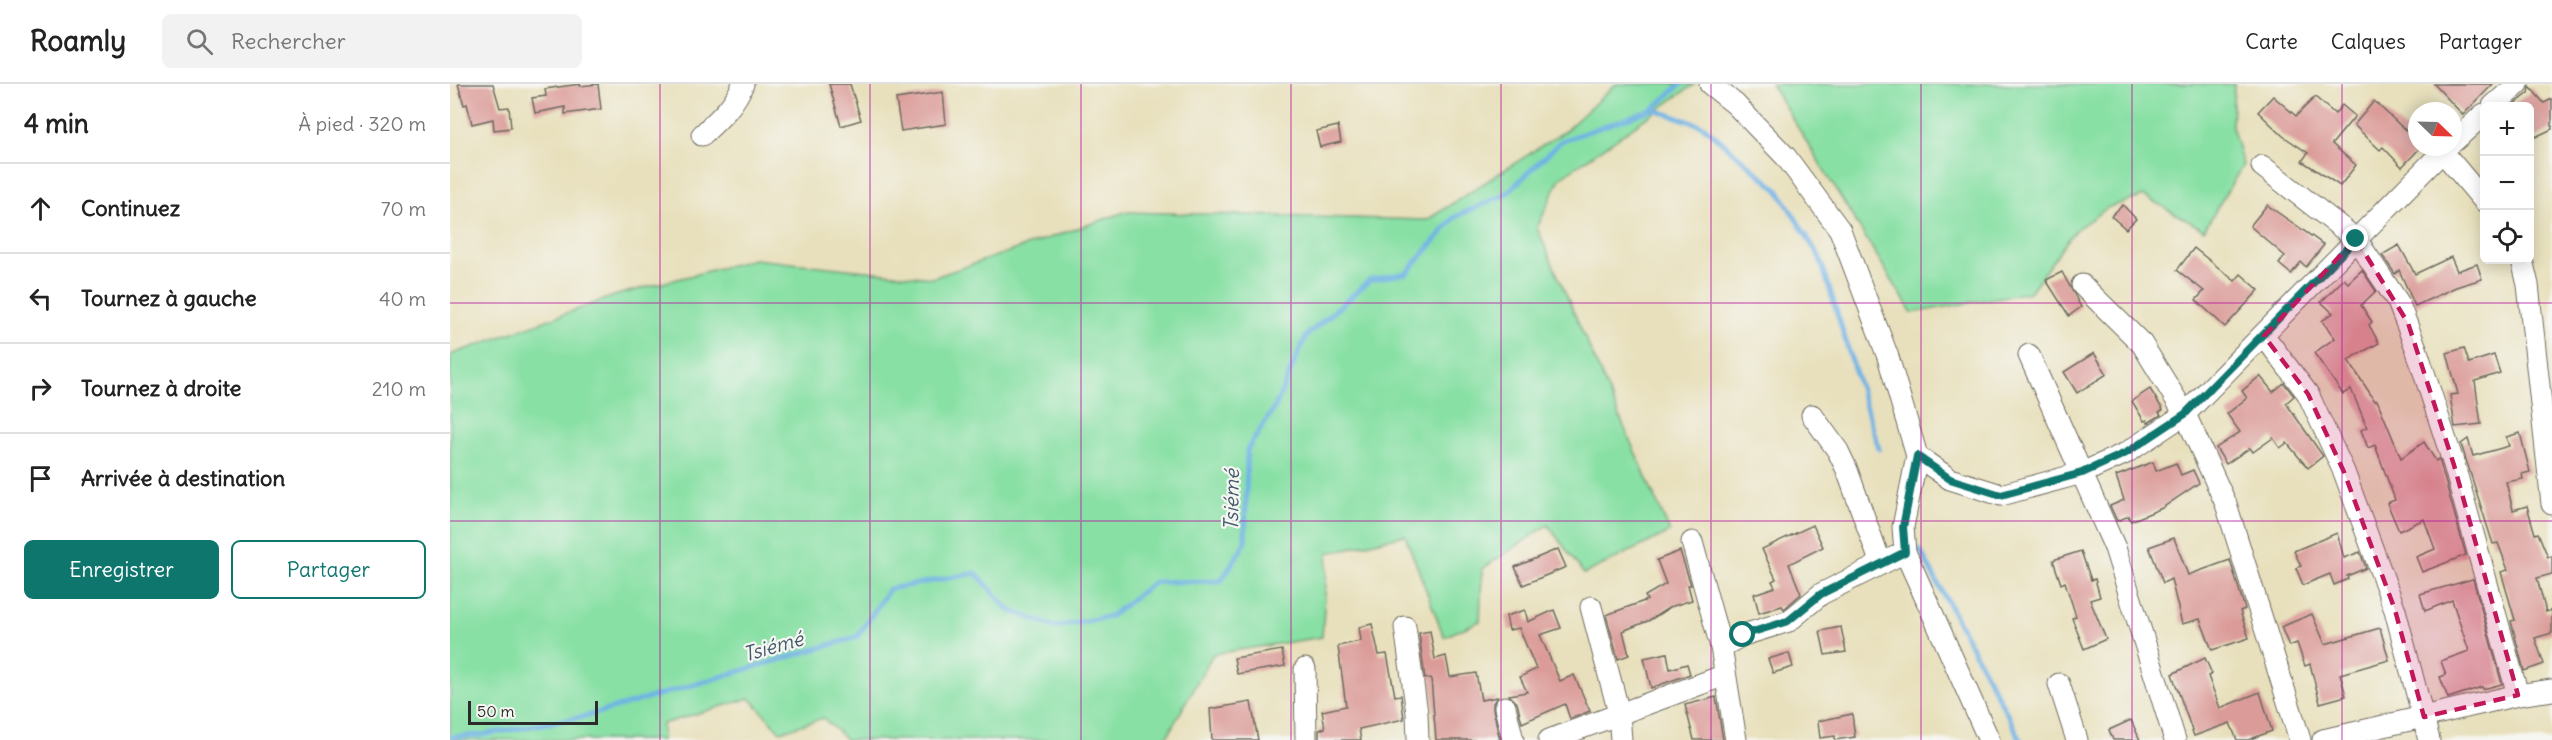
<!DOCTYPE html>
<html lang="fr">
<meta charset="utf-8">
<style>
:root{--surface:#fff;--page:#f2f2f2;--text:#222;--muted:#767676;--line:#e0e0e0;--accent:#0f766e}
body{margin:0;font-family:Delius,sans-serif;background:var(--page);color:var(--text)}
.controls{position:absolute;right:18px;top:18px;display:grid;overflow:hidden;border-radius:9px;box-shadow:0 3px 15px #0003}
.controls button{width:54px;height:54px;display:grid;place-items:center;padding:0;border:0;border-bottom:2px solid var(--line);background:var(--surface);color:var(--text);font:30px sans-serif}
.compass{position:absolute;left:1958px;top:18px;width:54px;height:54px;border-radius:50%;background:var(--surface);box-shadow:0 3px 15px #0003;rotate:113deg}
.scale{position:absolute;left:18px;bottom:15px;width:130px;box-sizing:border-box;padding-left:6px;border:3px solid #2b2b2b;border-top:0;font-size:16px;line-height:21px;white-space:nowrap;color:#2b2b2b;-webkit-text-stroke:4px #f6f6f2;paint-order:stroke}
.stop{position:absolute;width:18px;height:18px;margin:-14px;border:4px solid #0f766e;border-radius:50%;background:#fff}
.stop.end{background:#0f766e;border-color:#fff;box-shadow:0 2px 6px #0008}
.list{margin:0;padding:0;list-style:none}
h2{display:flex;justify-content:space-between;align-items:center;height:78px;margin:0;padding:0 24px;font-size:26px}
h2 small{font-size:20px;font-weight:400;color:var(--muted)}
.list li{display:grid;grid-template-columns:39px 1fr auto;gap:18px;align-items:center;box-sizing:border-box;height:90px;padding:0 24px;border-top:2px solid var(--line)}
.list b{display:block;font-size:22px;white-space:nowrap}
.list em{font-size:20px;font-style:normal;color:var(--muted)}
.actions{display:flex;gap:12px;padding:18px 24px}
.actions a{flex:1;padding:14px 0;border:2px solid var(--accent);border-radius:9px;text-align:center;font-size:21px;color:var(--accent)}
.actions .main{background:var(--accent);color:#fff}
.icon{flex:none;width:33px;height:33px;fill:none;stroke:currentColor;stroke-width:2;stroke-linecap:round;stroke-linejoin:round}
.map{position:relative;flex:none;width:2102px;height:656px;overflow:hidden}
header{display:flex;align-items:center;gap:36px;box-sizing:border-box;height:84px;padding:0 30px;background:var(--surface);border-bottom:2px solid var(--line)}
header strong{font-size:28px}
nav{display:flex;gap:33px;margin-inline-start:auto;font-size:21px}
.search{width:420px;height:54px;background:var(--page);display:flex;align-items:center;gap:15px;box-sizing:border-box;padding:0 21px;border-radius:9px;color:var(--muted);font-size:22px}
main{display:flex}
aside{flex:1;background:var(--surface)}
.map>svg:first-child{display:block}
.green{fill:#88e0a4;stroke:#5a8668;stroke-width:1.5}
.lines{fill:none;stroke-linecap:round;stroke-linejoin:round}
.stream{stroke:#6fb2e4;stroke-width:5}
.building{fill:#db9c99}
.minor-casing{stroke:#6d6a5e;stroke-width:23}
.minor{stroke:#fff;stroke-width:21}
.route{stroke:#0f766e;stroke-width:8}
.marked{fill:#c2185b;fill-opacity:0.2;stroke:#c2185b;stroke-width:4.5;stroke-dasharray:12 8;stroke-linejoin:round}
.grid{fill:none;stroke:#b5179e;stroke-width:1.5;stroke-opacity:0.55}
.labels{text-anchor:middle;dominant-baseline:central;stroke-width:4.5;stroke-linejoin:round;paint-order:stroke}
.water-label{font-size:20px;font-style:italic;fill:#435a6c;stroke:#f6f6f2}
</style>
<header>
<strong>Roamly</strong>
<div class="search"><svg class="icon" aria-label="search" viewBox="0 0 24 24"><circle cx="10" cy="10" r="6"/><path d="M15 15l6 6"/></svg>Rechercher</div>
<nav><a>Carte</a><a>Calques</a><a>Partager</a></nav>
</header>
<main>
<aside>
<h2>4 min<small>À pied · 320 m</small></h2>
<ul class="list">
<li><svg class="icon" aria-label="ahead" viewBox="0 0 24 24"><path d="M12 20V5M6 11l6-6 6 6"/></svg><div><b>Continuez</b></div><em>70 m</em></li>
<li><svg class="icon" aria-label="left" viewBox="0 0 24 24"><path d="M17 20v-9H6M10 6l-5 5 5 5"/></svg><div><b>Tournez à gauche</b></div><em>40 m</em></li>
<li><svg class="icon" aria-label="right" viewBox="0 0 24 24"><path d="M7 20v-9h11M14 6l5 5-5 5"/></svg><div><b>Tournez à droite</b></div><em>210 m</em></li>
<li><svg class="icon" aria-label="arrive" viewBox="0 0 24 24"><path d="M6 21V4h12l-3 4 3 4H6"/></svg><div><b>Arrivée à destination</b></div></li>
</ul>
<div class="actions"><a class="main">Enregistrer</a><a>Partager</a></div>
</aside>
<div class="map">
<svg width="2102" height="656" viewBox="0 0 2102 656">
<rect width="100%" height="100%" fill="#f6f6f2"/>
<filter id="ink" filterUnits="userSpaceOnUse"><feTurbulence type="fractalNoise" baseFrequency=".0167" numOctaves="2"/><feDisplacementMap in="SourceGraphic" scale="12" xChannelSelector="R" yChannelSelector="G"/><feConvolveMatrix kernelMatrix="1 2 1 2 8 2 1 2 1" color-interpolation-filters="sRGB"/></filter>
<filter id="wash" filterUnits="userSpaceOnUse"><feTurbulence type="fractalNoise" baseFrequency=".008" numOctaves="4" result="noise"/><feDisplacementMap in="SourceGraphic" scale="24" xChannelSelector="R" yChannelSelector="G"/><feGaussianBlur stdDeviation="1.35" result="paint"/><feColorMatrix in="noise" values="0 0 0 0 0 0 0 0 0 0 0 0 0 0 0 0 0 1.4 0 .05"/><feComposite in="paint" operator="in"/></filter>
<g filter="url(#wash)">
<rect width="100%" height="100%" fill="#e8e0bc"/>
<g class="green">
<path d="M1166,0H1245L1110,94L1087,144L1220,448L1134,490L1098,441L1032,485L1030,537L994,553L955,451L878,469L872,553L763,570L715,656H397L373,634L330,648L300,614L212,640V656H0V271L167,211L304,175L482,194L675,128L977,136L1115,47Z"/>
<path d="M1321,0H1784L1782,42L1793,81L1754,146L1694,112L1659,123L1625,146L1580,208L1462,229Z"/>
</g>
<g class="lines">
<g class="stream">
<path d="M1203,25L1253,42L1328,106L1370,174L1429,365"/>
<path d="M1470,466L1571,656"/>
<path d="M0,653L32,651L137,632L407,553L439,505L526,489L559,526L605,543L661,532L704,498L771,497L795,459L797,366L825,323L856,252L920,196L957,189L1005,133L1056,110L1111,57L1203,25L1231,0"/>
</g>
</g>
<g id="blocks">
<g class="building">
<path d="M8,0H43L50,24L59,23L61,44L44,46L43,35L22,40L17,20L14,21Z"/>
<path d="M130,0V2L148,0L151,25L115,30V23L85,29L82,14L96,12L95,5Z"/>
<path d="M379,0H400L411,36L391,42Z"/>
<path d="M1984,0H2043L2013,31Z"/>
<path d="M2080,3L2094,19L2102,15V45L2079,56V22H2062L2079,9Z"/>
<path d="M493,8L496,40L451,47L446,15Z"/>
<path d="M1823,12L1846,32L1865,13L1885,30L1892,21L1905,32L1882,60L1906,81L1890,102L1852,77L1858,69L1833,52L1808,28Z"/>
<path d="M1924,17L1967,57V63H1971L1952,83L1933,63L1930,66L1904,41Z"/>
<path d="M888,42L891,58L870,63L866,47Z"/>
<path d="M1673,121L1686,135L1676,145L1661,132Z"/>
<path d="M1817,121L1874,161L1856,183L1851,178L1841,190L1829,180L1835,172L1800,142Z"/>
<path d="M1949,161L1965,190L2001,173L2007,187L2027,180L2032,195L2006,203L1965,222L1949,186L1945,190L1932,171Z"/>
<path d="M1744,164L1785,197L1791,190L1809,206L1775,243L1746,216L1754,207L1727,186Z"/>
<path d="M1912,186L1926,207L1911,221L1922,238L1919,241L1929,259L1898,276L1925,317L1927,316L1951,374L1974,358L1986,377L1989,375L2016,471L1972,488L1966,473L1985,465L1974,435L1949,447L1937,419L1945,416L1925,361L1918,364L1911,346L1917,343L1901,305L1893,310L1864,269L1885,254L1872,237L1883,229L1871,218L1894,195L1898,199Z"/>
<path d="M1612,188L1631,223L1619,232L1596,196Z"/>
<path d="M2014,264L2019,279L2044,271L2050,289L2025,297L2031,340L2005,343L2000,311L2008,310L1997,269Z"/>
<path d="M1644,269L1657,290L1627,309L1614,288Z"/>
<path d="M1810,292L1823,308L1834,299L1844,312L1836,319L1873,372L1858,384L1837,359L1830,364L1823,354L1803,368L1800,364L1776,380L1766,364L1790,348L1777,330L1797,314L1792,307Z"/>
<path d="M1700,305L1713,326L1709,328L1711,331L1698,339L1697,336L1694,337L1682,317Z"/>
<path d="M2070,349L2080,388L2072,390L2073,395L2056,398L2063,426L2077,422L2085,450L2088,449L2098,473L2102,472V490L2087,494L2096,528L2102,526V549L2085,554L2094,580L2074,587L2061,537L2065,536L2051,488L2058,486L2048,459L2043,460L2011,360L2018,355L2023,372L2059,362L2056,353Z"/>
<path d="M1703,378L1706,387L1726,379L1731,391L1743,386L1749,399L1712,424L1681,437L1679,432L1667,437L1660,422L1674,416L1666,392Z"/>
<path d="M1363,441L1373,463L1339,480L1351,510L1334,525L1332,522L1309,529L1304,510L1325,503L1322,497L1326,495L1312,465Z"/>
<path d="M1887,449L1894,474L1910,468L1916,484L1897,492L1898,495L1884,501L1880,490L1853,501L1846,484L1851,482L1844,467Z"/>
<path d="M1724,454L1738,491L1780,476L1795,525L1790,527L1799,554L1762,566L1750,535L1732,540L1721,495L1713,499L1699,463Z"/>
<path d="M1108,465L1116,483L1073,501L1065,483Z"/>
<path d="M1230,467L1241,501H1238L1242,516L1220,523L1200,536L1173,547L1179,571L1168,575L1156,531L1197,516L1195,512L1216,500L1207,476Z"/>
<path d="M1631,467L1641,496L1645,495L1650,513L1640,516L1656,555L1634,565L1622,534L1626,532L1615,498L1611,500L1603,476Z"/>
<path d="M2023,495L2052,600L2033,605L2032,603L1998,614L1990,593L1996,591L1991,577L2019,567L2002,516L1975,527L1970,510Z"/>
<path d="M1075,526L1078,538L1104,526L1111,544L1090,551L1110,597L1124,591L1140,627L1120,635L1115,620L1072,639L1067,619L1059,611L1077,608L1070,593L1086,585L1069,544L1059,546L1056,532Z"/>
<path d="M1862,530L1875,560L1930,544L1939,576L1890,590L1896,612L1870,619L1860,580L1855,582L1847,559L1839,562L1831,543Z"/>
<path d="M922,540L929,571L937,570L945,612L951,611L954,635L909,645L911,656H869V646L875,644L872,627L896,622L888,562L911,557L909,543Z"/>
<path d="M1391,543L1396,568L1375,571L1370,547Z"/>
<path d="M980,547L985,575L996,572L1000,593L1026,589L1031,616L1047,613L1043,619V625L1050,656H986L981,594L975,595L969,549Z"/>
<path d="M832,566L835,582L787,590L784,574Z"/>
<path d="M1217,569L1220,585L1237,580L1240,590L1201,604L1194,574Z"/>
<path d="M1339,569L1343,583L1323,589L1318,575Z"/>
<path d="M1755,574L1762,590L1758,592L1770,624L1810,608L1822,647L1798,656H1787L1780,639L1744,652L1722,590Z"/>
<path d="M1266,613L1273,656H1244L1235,621Z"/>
<path d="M801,618L808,656H762L760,625Z"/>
<path d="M1402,630L1405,653L1385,656V652L1370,654L1368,637Z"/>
<path d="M1681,636L1690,656H1663L1659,646Z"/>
</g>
</g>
</g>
<g filter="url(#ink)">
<use href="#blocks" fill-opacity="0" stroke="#6d6a5e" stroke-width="1.5"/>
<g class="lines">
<g class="minor-casing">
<g id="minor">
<path d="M1260,0L1285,20L1336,73L1390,146L1438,273L1467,372L1500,395L1551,411L1632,389L1676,369L1735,330L1997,63"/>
<path d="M2043,22L2068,0"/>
<path d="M252,51C269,35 284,22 293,0"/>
<path d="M2003,58L2034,30"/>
<path d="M1992,67L2034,117"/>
<path d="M1812,82L1906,155L1948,218L1966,264L2004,381L2068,611"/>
<path d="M2072,176L2078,201L2102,420"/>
<path d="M1632,201L1692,260L1735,330L1776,420L1850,656"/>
<path d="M1814,252L1858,310L1894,388L1945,526L1979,656"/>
<path d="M1579,271L1665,464L1725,656"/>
<path d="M1362,331L1388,367L1397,386L1431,480"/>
<path d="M1467,372L1453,443L1455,468L1539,656"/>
<path d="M1242,458L1271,563L1286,656"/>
<path d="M1141,523L1169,629L1171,656"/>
<path d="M955,543L967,629L968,656"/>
<path d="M1271,563L1293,551L1339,537L1371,510L1455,468"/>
<path d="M855,585L856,656"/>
<path d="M1609,600L1627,656"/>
<path d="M1055,623L1063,656"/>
<path d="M1099,656L1275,591"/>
<path d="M1873,656L2068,611L2102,606"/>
</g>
</g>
<use href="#minor" class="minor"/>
</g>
</g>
<g class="lines" filter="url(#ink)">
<path class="route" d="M1293,551L1338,537L1371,510L1455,468L1453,443L1467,372L1500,395L1551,411L1632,389L1676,369L1735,330L1906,155"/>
</g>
<path class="marked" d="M1906,155L1958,239L2004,381L2068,611L1974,633L1945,526L1894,388L1858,310L1814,252Z"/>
<path class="grid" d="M210,0V656M420,0V656M631,0V656M841,0V656M1051,0V656M1261,0V656M1471,0V656M1682,0V656M1892,0V656M0,219H2102M0,437H2102"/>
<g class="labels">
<g class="water-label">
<text transform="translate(781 416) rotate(-89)">Tsiémé</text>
<text transform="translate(323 562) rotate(-16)">Tsiémé</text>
</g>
</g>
</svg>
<div class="controls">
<button>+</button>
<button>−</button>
<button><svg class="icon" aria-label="locate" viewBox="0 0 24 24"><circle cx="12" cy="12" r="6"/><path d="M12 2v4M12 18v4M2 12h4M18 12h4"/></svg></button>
</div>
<svg class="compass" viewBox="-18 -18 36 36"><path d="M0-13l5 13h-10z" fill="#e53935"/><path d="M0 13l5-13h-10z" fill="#767676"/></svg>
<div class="scale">50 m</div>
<div class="stop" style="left:1293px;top:551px"></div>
<div class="stop end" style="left:1906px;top:155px"></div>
</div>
</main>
